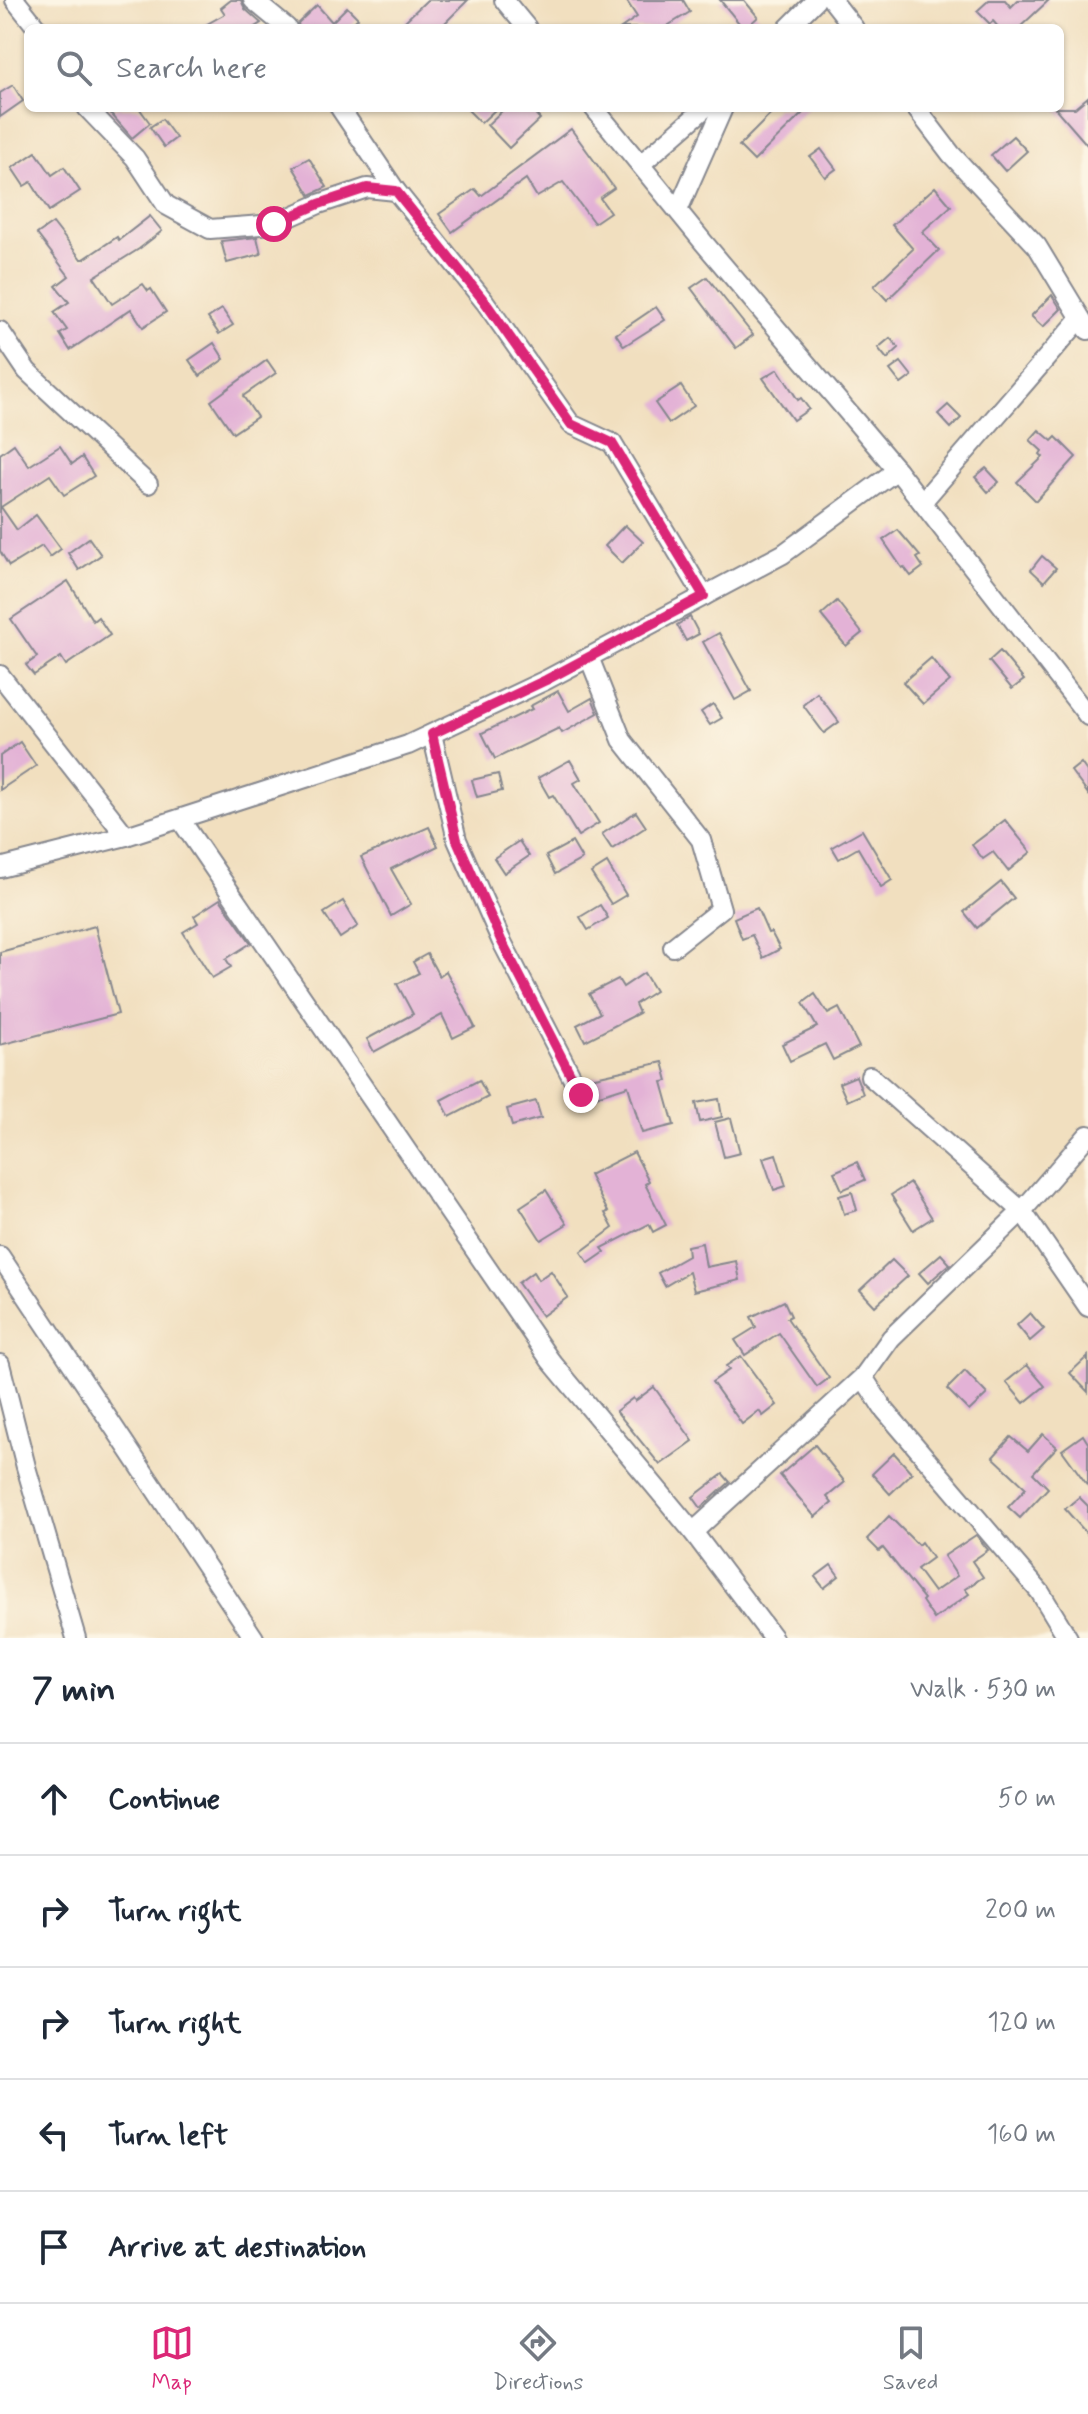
<!DOCTYPE html>
<meta charset="utf-8">
<style>
:root{--surface:#fff;--page:#f2f2f3;--text:#1f2937;--muted:#747a83;--line:#e0e1e3;--accent:#db2777}
body{margin:0;font-family:Mynerve,sans-serif;background:var(--page);color:var(--text)}
.stop{position:absolute;width:24px;height:24px;margin:-18px;border:6px solid #db2777;border-radius:50%;background:#fff}
.stop.end{background:#db2777;border-color:#fff;box-shadow:0 2px 8px #0008}
.list{margin:0;padding:0;list-style:none}
h2{display:flex;justify-content:space-between;align-items:center;height:104px;margin:0;padding:0 32px;font-size:34px}
h2 small{font-size:26px;font-weight:400;color:var(--muted)}
.list li{display:grid;grid-template-columns:52px 1fr auto;gap:24px;align-items:center;box-sizing:border-box;height:112px;padding:0 32px;border-top:2px solid var(--line)}
.list b{display:block;font-size:30px;white-space:nowrap}
.list em{font-size:26px;font-style:normal;color:var(--muted)}
.icon{flex:none;width:44px;height:44px;fill:none;stroke:currentColor;stroke-width:2;stroke-linecap:round;stroke-linejoin:round}
.map{position:relative;flex:none;width:1088px;height:1638px;overflow:hidden}
.search{position:absolute;background:var(--surface);box-shadow:0 2px 6px #0004;left:24px;right:24px;top:24px;height:88px;display:flex;align-items:center;gap:20px;box-sizing:border-box;padding:0 28px;border-radius:12px;color:var(--muted);font-size:30px}
.sheet{height:664px;background:var(--surface)}
nav{display:flex;justify-content:space-around;align-items:center;box-sizing:border-box;height:112px;border-top:2px solid var(--line);background:var(--surface);font-size:22px;color:var(--muted)}
nav a{display:grid;justify-items:center;gap:4px}
nav .on{color:var(--accent)}
.map>svg:first-child{display:block}
.building{fill:#e3b2d6}
.lines{fill:none;stroke-linecap:round;stroke-linejoin:round}
.minor-casing{stroke:#86878e;stroke-width:22}
.minor{stroke:#fff;stroke-width:18}
.route{stroke:#db2777;stroke-width:10}
</style>
<div class="map">
<svg width="1088" height="1638" viewBox="0 0 1088 1638">
<rect width="100%" height="100%" fill="#fcf5e5"/>
<filter id="ink" filterUnits="userSpaceOnUse"><feTurbulence type="fractalNoise" baseFrequency=".0125" numOctaves="2"/><feDisplacementMap in="SourceGraphic" scale="16" xChannelSelector="R" yChannelSelector="G"/><feConvolveMatrix kernelMatrix="1 2 1 2 8 2 1 2 1" color-interpolation-filters="sRGB"/></filter>
<filter id="wash" filterUnits="userSpaceOnUse"><feTurbulence type="fractalNoise" baseFrequency=".006" numOctaves="4" result="noise"/><feDisplacementMap in="SourceGraphic" scale="32" xChannelSelector="R" yChannelSelector="G"/><feGaussianBlur stdDeviation="1.8" result="paint"/><feColorMatrix in="noise" values="0 0 0 0 0 0 0 0 0 0 0 0 0 0 0 0 0 1.4 0 .05"/><feComposite in="paint" operator="in"/></filter>
<g filter="url(#wash)">
<rect width="100%" height="100%" fill="#f1dfbf"/>
<g id="blocks">
<g class="building">
<path d="M231,0H241L245,9L261,23L253,28H200L225,14L221,8Z"/>
<path d="M427,0H468L440,28H412L405,21Z"/>
<path d="M626,0H683L690,12L664,28H621L637,17Z"/>
<path d="M720,0H744L758,17L746,28H743Z"/>
<path d="M989,0H1005L1011,7L1018,0H1049L1019,28H999L993,21L990,24L977,11Z"/>
<path d="M317,5L332,22L347,7L358,18L348,28H299L298,23Z"/>
<path d="M13,85L23,101L0,117V93Z"/>
<path d="M1088,97V146L1055,108H1075Z"/>
<path d="M106,108H139L150,123L132,138Z"/>
<path d="M466,108H497L481,123Z"/>
<path d="M505,108H530L540,119L509,148L487,125Z"/>
<path d="M777,108H808L754,161L739,146Z"/>
<path d="M162,119L176,138L164,147L150,127Z"/>
<path d="M571,129L614,188L600,198L610,212L594,223L563,182L537,197L526,179L452,232L439,214L475,189L481,196Z"/>
<path d="M1013,136L1027,151L1005,171L991,155Z"/>
<path d="M821,149L836,169L825,177L810,157Z"/>
<path d="M36,152L52,175L64,167L80,191L49,211L31,182L24,186L12,168Z"/>
<path d="M309,158L327,187L310,195L293,167Z"/>
<path d="M935,187L951,206L922,232L939,250L887,300L874,286L913,249L892,225Z"/>
<path d="M150,216L162,231L139,249L94,277L112,304L143,284L148,291L151,289L166,312L143,327L131,309L70,350L60,334L67,330L54,312L69,302L56,286L69,276L37,234L53,223L81,259H84L117,237L119,240Z"/>
<path d="M257,237L261,254L227,263L221,241Z"/>
<path d="M707,277L753,335L736,348L691,288Z"/>
<path d="M1052,295L1061,309L1043,327L1031,316Z"/>
<path d="M656,307L665,320L624,346L616,334Z"/>
<path d="M222,309L233,325L219,334L208,318Z"/>
<path d="M890,338L899,348L887,359L878,348Z"/>
<path d="M214,343L224,359L200,376L189,360Z"/>
<path d="M267,360L276,373L243,396L257,417L233,433L211,401Z"/>
<path d="M901,362L912,376L901,384L890,370Z"/>
<path d="M778,369L798,400L801,398L809,409L793,420L763,378Z"/>
<path d="M681,386L694,406L669,423L655,403Z"/>
<path d="M948,405L961,418L951,428L938,414Z"/>
<path d="M1039,430L1052,441L1056,437L1076,457L1036,501L1017,482L1043,457L1040,454L1042,451L1030,440Z"/>
<path d="M14,444L29,466L60,446L72,464L82,457L94,476L64,495L50,475L1,507L17,530L36,515L61,549L50,557L42,546L9,566L0,551V454Z"/>
<path d="M986,468L999,482L988,492L975,477Z"/>
<path d="M625,525L643,542L622,563L605,546Z"/>
<path d="M898,530L920,556L917,558L923,567L911,576L904,567L902,568L883,540Z"/>
<path d="M89,538L101,555L79,570L68,553Z"/>
<path d="M1042,556L1056,568L1044,582L1031,570Z"/>
<path d="M68,581L93,621L98,617L110,635L66,665L61,657L34,675L26,665L37,657L11,619Z"/>
<path d="M837,601L862,633L846,646L821,615Z"/>
<path d="M690,617L699,634L686,641L677,625Z"/>
<path d="M719,633L751,691L735,700L703,642Z"/>
<path d="M1000,651L1024,680L1012,689L989,661Z"/>
<path d="M931,658L950,681L923,704L903,682Z"/>
<path d="M558,691L569,711L592,698L598,713L562,733L559,728L495,759L482,733L532,709L530,706Z"/>
<path d="M817,693L839,722L824,733L803,705Z"/>
<path d="M713,704L722,718L710,725L701,712Z"/>
<path d="M20,742L36,766L0,790V756Z"/>
<path d="M570,760L581,779L574,783L599,823L578,836L553,795L549,797L538,778Z"/>
<path d="M1081,763L1088,773V794L1071,771Z"/>
<path d="M498,774L502,791L477,797L472,780Z"/>
<path d="M636,812L646,827L612,849L602,834Z"/>
<path d="M1005,820L1031,852L1008,871L993,852L983,859L972,845Z"/>
<path d="M429,827L438,846L391,869L411,904L391,916L361,857Z"/>
<path d="M862,830L892,880L881,887L858,848L839,859L832,847Z"/>
<path d="M519,841L529,856L504,873L494,858Z"/>
<path d="M572,842L582,859L555,874L546,856Z"/>
<path d="M607,863L626,895L611,904L591,873Z"/>
<path d="M1001,882L1014,898L977,928L964,912Z"/>
<path d="M220,899L251,943L226,959L231,967L212,978L183,932L198,923L194,916Z"/>
<path d="M343,901L358,926L340,938L324,913Z"/>
<path d="M600,905L608,918L588,930L580,917Z"/>
<path d="M757,908L768,933L771,932L780,949L763,958L752,935L742,939L734,918Z"/>
<path d="M95,926L118,1014L0,1045V952Z"/>
<path d="M427,954L439,976L446,971L475,1027L453,1038L442,1015L374,1052L367,1039L413,1014L397,984L419,973L413,962Z"/>
<path d="M644,973L655,991L635,1004L639,1013L585,1041L577,1025L600,1013L589,994L618,979L623,987Z"/>
<path d="M815,994L828,1014L839,1008L859,1047L833,1060L825,1044L790,1061L782,1044L817,1027L803,1003Z"/>
<path d="M663,1062L668,1081L662,1082L674,1125L642,1133L628,1086L593,1097L586,1079Z"/>
<path d="M856,1076L863,1094L847,1101L839,1083Z"/>
<path d="M479,1080L488,1097L450,1117L441,1100Z"/>
<path d="M719,1099L722,1117L700,1122L696,1103Z"/>
<path d="M536,1101L541,1118L512,1126L507,1109Z"/>
<path d="M731,1118L740,1153L724,1157L715,1122Z"/>
<path d="M634,1152L649,1181L645,1184L666,1225L653,1232L649,1224L602,1248L605,1252L589,1263L581,1252L613,1228L605,1213L608,1212L589,1175Z"/>
<path d="M776,1154L786,1186L774,1190L763,1158Z"/>
<path d="M857,1162L865,1180L842,1190L834,1172Z"/>
<path d="M910,1183L932,1218L913,1230L891,1195Z"/>
<path d="M546,1190L567,1224L541,1240L520,1207Z"/>
<path d="M852,1192L857,1210L844,1214L839,1196Z"/>
<path d="M702,1243L706,1267L736,1261L740,1280L694,1291L689,1272L665,1286L658,1273L688,1256L687,1246Z"/>
<path d="M941,1254L950,1264L928,1283L919,1273Z"/>
<path d="M892,1260L908,1276L875,1306L860,1290Z"/>
<path d="M551,1271L568,1297L542,1316L518,1283L533,1272L538,1280Z"/>
<path d="M784,1301L791,1316L787,1318L829,1378L817,1387L779,1333L745,1355L735,1340L756,1327L751,1317Z"/>
<path d="M1030,1313L1044,1329L1030,1341L1017,1325Z"/>
<path d="M741,1356L777,1405L763,1416L759,1411L742,1424L712,1382L729,1370L726,1366Z"/>
<path d="M1088,1356V1392L1070,1373Z"/>
<path d="M1027,1365L1045,1386L1024,1403L1006,1382Z"/>
<path d="M965,1371L987,1394L969,1411L947,1389Z"/>
<path d="M654,1387L693,1441L660,1465L616,1411L633,1398L635,1401Z"/>
<path d="M1043,1434L1057,1447L1033,1473L1048,1488L1020,1518L1008,1507L1026,1488L993,1457L1011,1437L1028,1451Z"/>
<path d="M1083,1435L1088,1443V1486L1062,1450Z"/>
<path d="M815,1445L845,1482L827,1497L832,1503L815,1517L780,1475Z"/>
<path d="M894,1453L912,1473L890,1494L872,1474Z"/>
<path d="M723,1474L730,1482L701,1508L693,1497Z"/>
<path d="M1079,1497L1088,1506V1535L1065,1509Z"/>
<path d="M889,1516L918,1545L921,1542L932,1558L917,1569L934,1592L957,1576L944,1556L976,1535L988,1550L972,1561L983,1577L965,1589L969,1594L934,1619L922,1601L924,1599L883,1548L879,1551L867,1539Z"/>
<path d="M831,1565L839,1576L824,1588L815,1577Z"/>
</g>
</g>
</g>
<g filter="url(#ink)">
<use href="#blocks" fill-opacity="0" stroke="#86878e" stroke-width="2"/>
<g class="lines">
<g class="minor-casing">
<g id="minor">
<path d="M15,0L37,28"/>
<path d="M253,0L287,28"/>
<path d="M504,0L527,28"/>
<path d="M832,0L854,28"/>
<path d="M788,28L816,0"/>
<path d="M87,108L135,158L166,205L210,229L274,224L319,204L367,188L396,191L485,302L571,424L612,443L704,596"/>
<path d="M340,108L396,191"/>
<path d="M594,108L704,243L897,470L1088,716"/>
<path d="M916,108L951,154L1037,246L1088,330"/>
<path d="M641,164L705,108"/>
<path d="M678,210L723,108"/>
<path d="M0,331L27,371L148,484"/>
<path d="M922,502L1080,319"/>
<path d="M589,657L622,740L701,840L721,909L673,947"/>
<path d="M0,675L126,836"/>
<path d="M432,734L457,840L501,940L581,1095"/>
<path d="M180,819L550,1360L693,1532"/>
<path d="M0,868L126,836L408,745L546,680L783,554L897,470"/>
<path d="M870,1076L1022,1211L1088,1307"/>
<path d="M0,1256L254,1638"/>
<path d="M0,1364L26,1467L76,1638"/>
<path d="M773,1638L693,1532L863,1377"/>
<path d="M1068,1638L1040,1592L883,1408L863,1377L891,1338L1022,1211L1088,1135"/>
</g>
</g>
<use href="#minor" class="minor"/>
</g>
</g>
<g class="lines" filter="url(#ink)">
<path class="route" d="M274,224L319,204L367,188L396,191L485,302L571,424L612,443L704,596L546,680L432,734L457,840L501,940L581,1095"/>
</g>
</svg>
<div class="stop" style="left:274px;top:224px"></div>
<div class="stop end" style="left:581px;top:1095px"></div>
<div class="search"><svg class="icon" aria-label="search" viewBox="0 0 24 24"><circle cx="10" cy="10" r="6"/><path d="M15 15l6 6"/></svg>Search here</div>
</div>
<section class="sheet">
<h2>7 min<small>Walk · 530 m</small></h2>
<ul class="list">
<li><svg class="icon" aria-label="ahead" viewBox="0 0 24 24"><path d="M12 20V5M6 11l6-6 6 6"/></svg><div><b>Continue</b></div><em>50 m</em></li>
<li><svg class="icon" aria-label="right" viewBox="0 0 24 24"><path d="M7 20v-9h11M14 6l5 5-5 5"/></svg><div><b>Turn right</b></div><em>200 m</em></li>
<li><svg class="icon" aria-label="right" viewBox="0 0 24 24"><path d="M7 20v-9h11M14 6l5 5-5 5"/></svg><div><b>Turn right</b></div><em>120 m</em></li>
<li><svg class="icon" aria-label="left" viewBox="0 0 24 24"><path d="M17 20v-9H6M10 6l-5 5 5 5"/></svg><div><b>Turn left</b></div><em>160 m</em></li>
<li><svg class="icon" aria-label="arrive" viewBox="0 0 24 24"><path d="M6 21V4h12l-3 4 3 4H6"/></svg><div><b>Arrive at destination</b></div></li>
</ul>
</section>
<nav>
<a class="on"><svg class="icon" aria-label="map" viewBox="0 0 24 24"><path d="M3 6l6-2 6 2 6-2v14l-6 2-6-2-6 2zM9 4v14M15 6v14"/></svg>Map</a>
<a><svg class="icon" aria-label="directions" viewBox="0 0 24 24"><path d="M12 3l9 9-9 9-9-9zM9 14v-3h6M13 9l2 2-2 2"/></svg>Directions</a>
<a><svg class="icon" aria-label="saved" viewBox="0 0 24 24"><path d="M7 4h10v16l-5-4-5 4z"/></svg>Saved</a>
</nav>
